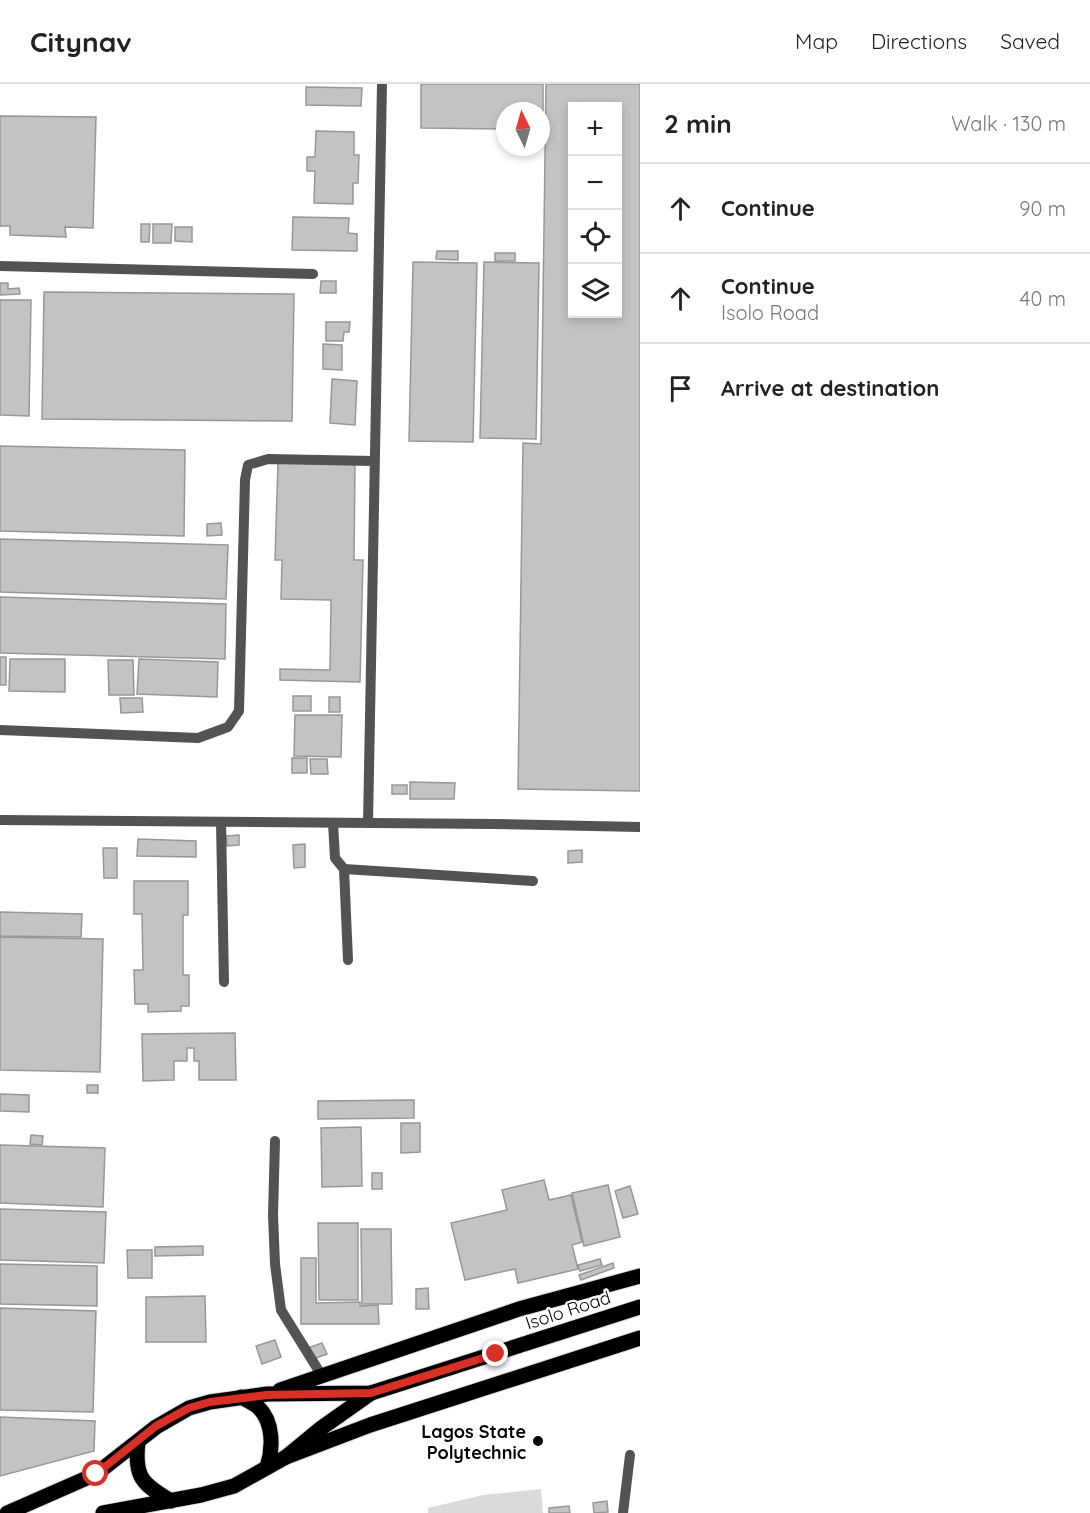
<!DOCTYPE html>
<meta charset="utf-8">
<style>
:root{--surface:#fff;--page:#f6f6f6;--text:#222;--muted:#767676;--line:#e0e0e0}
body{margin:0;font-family:Quicksand,sans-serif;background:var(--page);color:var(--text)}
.controls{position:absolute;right:18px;top:18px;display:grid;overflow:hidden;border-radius:0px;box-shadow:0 3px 9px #0003}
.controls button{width:54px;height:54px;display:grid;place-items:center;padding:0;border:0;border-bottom:2px solid var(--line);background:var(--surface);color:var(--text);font:30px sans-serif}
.compass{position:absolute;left:496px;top:18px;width:54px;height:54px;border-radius:50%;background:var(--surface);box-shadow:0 3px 9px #0003;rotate:355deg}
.stop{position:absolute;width:18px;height:18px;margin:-14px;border:4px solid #d93025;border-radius:50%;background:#fff}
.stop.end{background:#d93025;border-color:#fff;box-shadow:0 2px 6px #0008}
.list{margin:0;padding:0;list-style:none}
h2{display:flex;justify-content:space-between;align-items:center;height:78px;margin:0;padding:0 24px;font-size:26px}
h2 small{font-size:20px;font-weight:400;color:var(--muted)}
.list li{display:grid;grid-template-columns:39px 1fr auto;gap:18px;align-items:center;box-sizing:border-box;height:90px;padding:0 24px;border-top:2px solid var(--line)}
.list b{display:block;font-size:22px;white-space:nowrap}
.list p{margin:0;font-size:20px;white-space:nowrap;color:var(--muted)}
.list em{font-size:20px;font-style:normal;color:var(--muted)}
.icon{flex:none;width:33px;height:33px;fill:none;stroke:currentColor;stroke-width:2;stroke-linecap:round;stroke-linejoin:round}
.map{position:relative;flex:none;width:640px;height:1429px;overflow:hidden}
header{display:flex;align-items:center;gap:36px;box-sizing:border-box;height:84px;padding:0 30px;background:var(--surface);border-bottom:2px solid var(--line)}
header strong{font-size:28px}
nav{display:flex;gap:33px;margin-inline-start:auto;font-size:21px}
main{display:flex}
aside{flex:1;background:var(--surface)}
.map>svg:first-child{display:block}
.green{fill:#dadada}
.building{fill:#c3c3c3;stroke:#979797;stroke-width:1.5;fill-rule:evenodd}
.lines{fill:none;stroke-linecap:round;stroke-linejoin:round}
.primary-casing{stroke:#dbdbdb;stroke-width:17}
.service{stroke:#535353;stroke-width:10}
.primary{stroke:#000;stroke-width:15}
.route{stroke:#d93025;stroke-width:8}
.poi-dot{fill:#000;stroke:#fff;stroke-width:2}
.labels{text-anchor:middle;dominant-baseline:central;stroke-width:4.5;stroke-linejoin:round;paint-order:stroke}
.street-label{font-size:18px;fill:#000;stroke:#fff}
.poi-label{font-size:18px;font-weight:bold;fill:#000;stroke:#fff;text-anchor:end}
</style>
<header>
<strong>Citynav</strong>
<nav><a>Map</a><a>Directions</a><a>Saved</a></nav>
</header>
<main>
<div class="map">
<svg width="640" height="1429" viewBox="0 0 640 1429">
<rect width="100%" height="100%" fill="#fff"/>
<path class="green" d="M541,1405L543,1429H428V1424L483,1411Z"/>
<g class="building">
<path d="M421,0H543V45H541V27H505V45L421,44Z"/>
<path d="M546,0H640V707L518,705L523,359L541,360ZM572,22H618V230H572Z"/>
<path d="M306,3L362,4L361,22L306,21Z"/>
<path d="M0,32L96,33L93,144L65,143L66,153L10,151V142H0Z"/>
<path d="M316,47L354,48V71H359L358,99H353V120L314,119L315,87H307V73H315Z"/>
<path d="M293,133L349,134L348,149L357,150V167L292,166Z"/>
<path d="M141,140H150L149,158H141Z"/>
<path d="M153,140H172L171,159H153Z"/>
<path d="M175,143H192V158L175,157Z"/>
<path d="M437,167H458V176L436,175Z"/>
<rect x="495" y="169" width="20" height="8"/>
<path d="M413,178L477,179L473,358L409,357Z"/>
<path d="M484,178L539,179L536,355L480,354Z"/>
<path d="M321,197H336V209H320Z"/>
<path d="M0,199H8V205L19,204L20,210L0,211Z"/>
<path d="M44,208L294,210L292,337L42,335Z"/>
<path d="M0,216H31L29,332L0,331Z"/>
<path d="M326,238H350L349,248H344L343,257H326Z"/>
<path d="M323,260L342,261V286L323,285Z"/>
<path d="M332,295L357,297L355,341L330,339Z"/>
<path d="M0,362L185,366L184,452L0,447Z"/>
<path d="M278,378L355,380L354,476H363L360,598L280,596V585L330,586L331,516L281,515L282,476H275Z"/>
<path d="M221,439L222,451L207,452V440Z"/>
<path d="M0,455L228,461L226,515L0,508Z"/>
<path d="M0,513L226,520L225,575L0,569Z"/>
<rect x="0" y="573" width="6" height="28"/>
<path d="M10,575H65V608L9,607Z"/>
<path d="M139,575L218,578L217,613L137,610Z"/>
<path d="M108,576H133L134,611H109Z"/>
<rect x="293" y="612" width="18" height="15"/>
<rect x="329" y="613" width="11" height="15"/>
<path d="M120,614H142L143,628L121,629Z"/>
<path d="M295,631H342L341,673L294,672Z"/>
<rect x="292" y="674" width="15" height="15"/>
<path d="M310,675H327L328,690H311Z"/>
<path d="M410,698L455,699L454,715H410Z"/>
<rect x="392" y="701" width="15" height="9"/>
<path d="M239,751V761L227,762L226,752Z"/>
<path d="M138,755L196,757V773L137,772Z"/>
<path d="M305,760V783L294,784L293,761Z"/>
<path d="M103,764H117V794H104Z"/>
<path d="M582,766V778L568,779V767Z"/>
<path d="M134,797H188V831H183V891H189V922H181V927L148,928V920H135L134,886H143L142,830H134Z"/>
<path d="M0,828L82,830L81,853L0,852Z"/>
<path d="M0,853L103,855L100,988L0,986Z"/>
<path d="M235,949L236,996H199V977H194V964H187V977H174V996L143,997L142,950Z"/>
<rect x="87" y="1001" width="11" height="8"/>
<path d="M0,1010L29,1011V1028L0,1027Z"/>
<path d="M414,1016V1034L318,1035V1017Z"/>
<path d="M401,1039H420V1068L401,1069Z"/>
<path d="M361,1043L362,1102L322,1103L321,1044Z"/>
<path d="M31,1051L43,1052L42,1061L30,1060Z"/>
<path d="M0,1061L105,1064L103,1123L0,1119Z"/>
<rect x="372" y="1089" width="10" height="16"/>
<path d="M544,1096L549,1116L571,1111L582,1158L572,1161L578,1185L518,1199L515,1185L465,1196L451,1139L507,1126L502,1106Z"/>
<path d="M608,1101L620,1153L584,1162L572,1109Z"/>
<path d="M630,1102L638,1130L623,1134L615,1107Z"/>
<path d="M0,1125L106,1128L104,1179L0,1176Z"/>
<path d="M318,1139H358V1216H319Z"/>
<path d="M361,1145H391L392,1220H362Z"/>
<path d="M203,1162V1171L155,1172V1163Z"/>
<path d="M127,1166H152V1194H128Z"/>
<path d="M301,1174H316V1219L360,1218V1222L378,1221L379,1240H301Z"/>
<path d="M600,1175L602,1181L580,1187L578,1181Z"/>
<path d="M613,1179L614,1184L581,1196L579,1191Z"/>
<path d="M0,1180L97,1182V1222L0,1220Z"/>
<path d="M428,1204L429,1225H416V1205Z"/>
<path d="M205,1212L206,1258H146V1213Z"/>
<path d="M0,1224L96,1227L93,1328L0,1326Z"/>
<path d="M275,1256L281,1273L262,1280L256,1262Z"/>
<path d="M322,1259L327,1270L313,1275L308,1264Z"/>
<path d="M0,1333L95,1337L94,1367L0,1392Z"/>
<path d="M607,1417L608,1428L594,1429L593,1419Z"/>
<path d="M569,1422L570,1429H549V1424Z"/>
</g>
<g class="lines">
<g class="primary-casing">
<g id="primary">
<path d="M280,1306L519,1225L640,1192"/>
<path d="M241,1313C247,1316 253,1319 258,1323C274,1338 273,1365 267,1383"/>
<path d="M138,1358C134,1393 142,1400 171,1417"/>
<path d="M286,1373L370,1341L640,1254"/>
<path d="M7,1429L96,1390L156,1343L189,1324L210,1318L267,1310L371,1309L640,1223"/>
<path d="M103,1429L201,1411L234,1402L286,1373L320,1345L371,1309"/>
</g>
</g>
<g class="service">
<path d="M0,182L313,190"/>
<path d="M0,646L198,654L228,643L239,627L245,396L248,381L268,375L374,377"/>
<path d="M0,736L494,740L640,743"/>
<path d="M221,738L224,898"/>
<path d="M333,739L335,774L344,785L533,797"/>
<path d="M368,739L382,0"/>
<path d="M344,785L348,876"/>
<path d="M275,1057L273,1131L275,1180L281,1226L322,1292"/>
<path d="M623,1429L630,1371"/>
</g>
<use href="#primary" class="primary"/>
</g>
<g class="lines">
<path class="route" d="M96,1390L156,1342L189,1324L210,1318L267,1311L371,1309L496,1270"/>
</g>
<circle class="poi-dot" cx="538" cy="1357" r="6"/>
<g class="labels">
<g class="street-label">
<text transform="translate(568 1226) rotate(-18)">Isolo Road</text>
</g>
<g class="poi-label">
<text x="526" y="1347">Lagos State<tspan x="526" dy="21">Polytechnic</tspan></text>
</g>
</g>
</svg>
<div class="controls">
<button>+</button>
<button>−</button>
<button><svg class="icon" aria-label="locate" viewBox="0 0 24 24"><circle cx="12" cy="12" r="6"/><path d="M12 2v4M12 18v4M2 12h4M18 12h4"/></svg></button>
<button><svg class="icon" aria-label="layers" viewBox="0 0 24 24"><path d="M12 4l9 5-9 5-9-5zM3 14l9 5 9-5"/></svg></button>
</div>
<svg class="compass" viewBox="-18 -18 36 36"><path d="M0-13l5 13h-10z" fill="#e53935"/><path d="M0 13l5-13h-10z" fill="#767676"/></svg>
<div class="stop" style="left:96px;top:1390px"></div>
<div class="stop end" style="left:496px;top:1270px"></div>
</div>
<aside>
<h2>2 min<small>Walk · 130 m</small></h2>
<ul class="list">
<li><svg class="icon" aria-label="ahead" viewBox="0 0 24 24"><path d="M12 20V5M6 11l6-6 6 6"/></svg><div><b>Continue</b></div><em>90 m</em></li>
<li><svg class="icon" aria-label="ahead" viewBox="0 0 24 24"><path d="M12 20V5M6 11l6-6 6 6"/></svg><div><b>Continue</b><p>Isolo Road</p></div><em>40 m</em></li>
<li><svg class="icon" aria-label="arrive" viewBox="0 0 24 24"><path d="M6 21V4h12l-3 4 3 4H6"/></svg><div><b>Arrive at destination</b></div></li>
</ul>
</aside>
</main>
